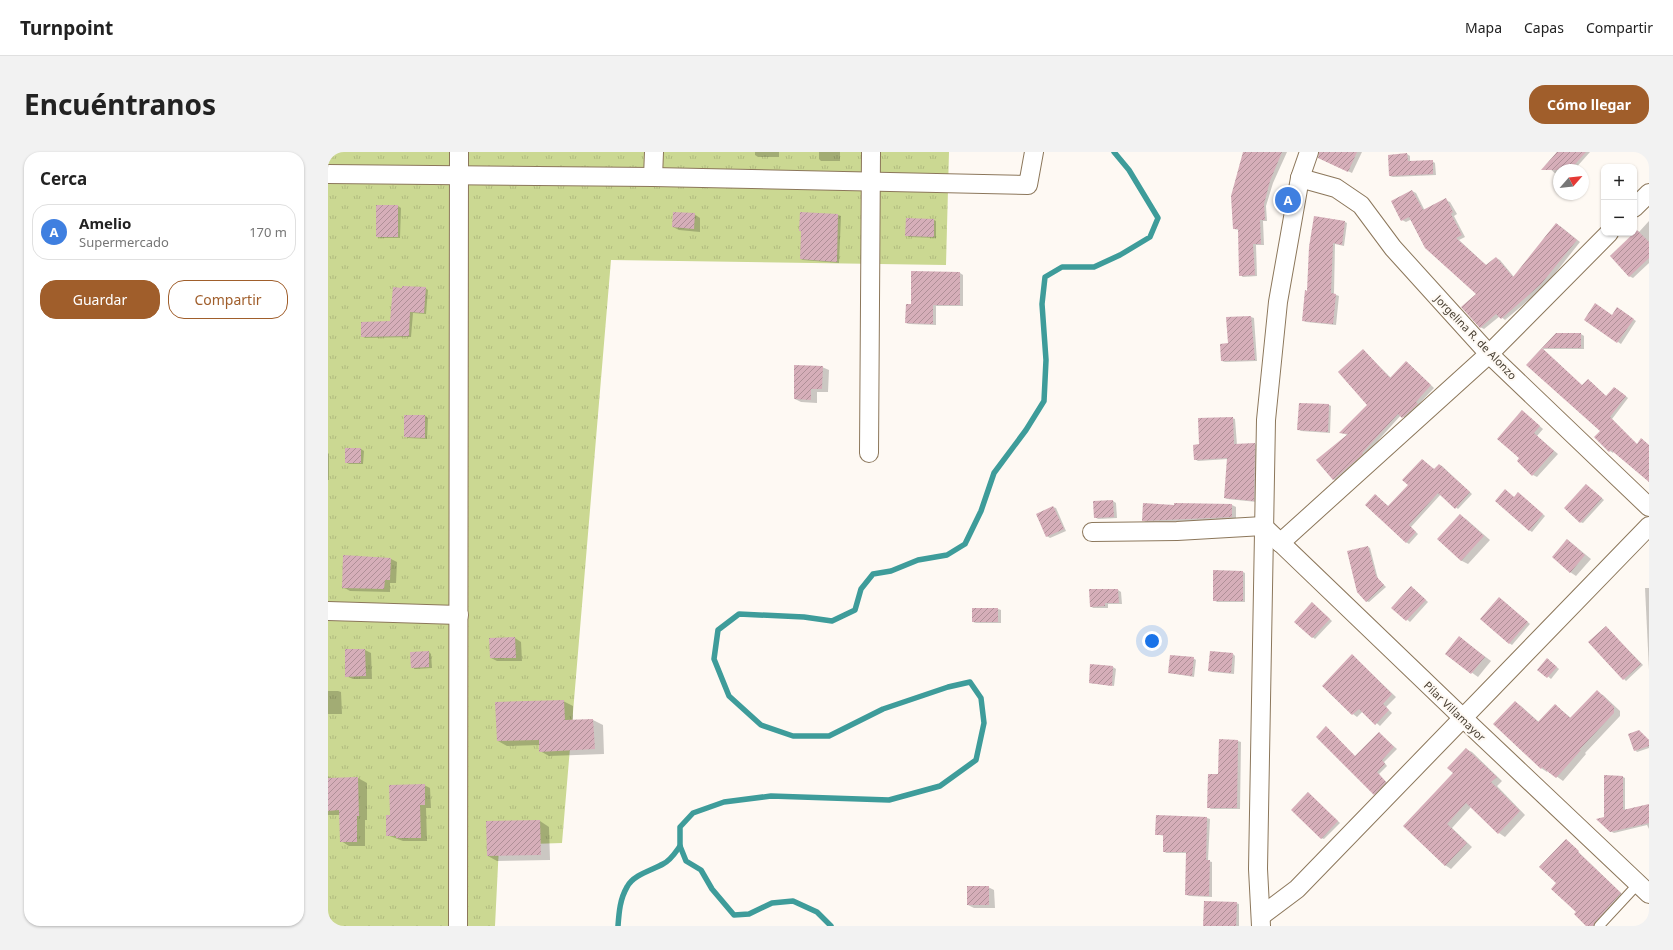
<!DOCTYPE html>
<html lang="es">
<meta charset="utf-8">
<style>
:root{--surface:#fff;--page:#f2f2f2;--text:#222;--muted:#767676;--line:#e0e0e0;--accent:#a05e2b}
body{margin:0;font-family:"Noto Sans",sans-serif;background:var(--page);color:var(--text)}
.controls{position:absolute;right:12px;top:12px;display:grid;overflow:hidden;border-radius:8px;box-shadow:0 1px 3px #0004}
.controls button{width:36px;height:36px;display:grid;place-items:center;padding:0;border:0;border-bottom:1px solid var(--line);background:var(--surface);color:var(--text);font:20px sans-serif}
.compass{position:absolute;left:1225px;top:12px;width:36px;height:36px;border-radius:50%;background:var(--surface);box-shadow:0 1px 3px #0004;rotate:62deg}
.you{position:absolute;left:824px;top:489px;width:14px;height:14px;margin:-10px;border:3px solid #fff;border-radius:50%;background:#1a73e8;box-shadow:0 0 0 6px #1a73e833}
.badge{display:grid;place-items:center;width:26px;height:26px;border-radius:50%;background:var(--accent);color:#fff;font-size:13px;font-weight:700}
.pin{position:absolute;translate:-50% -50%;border:2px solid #fff;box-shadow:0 1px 4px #0006}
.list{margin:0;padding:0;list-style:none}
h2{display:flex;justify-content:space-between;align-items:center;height:52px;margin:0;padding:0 16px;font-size:17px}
h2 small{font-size:13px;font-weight:400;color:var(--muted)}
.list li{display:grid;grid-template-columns:26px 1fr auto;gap:12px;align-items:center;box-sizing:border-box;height:56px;margin:0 8px 8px;padding:0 8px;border:1px solid var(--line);border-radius:16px}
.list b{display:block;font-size:15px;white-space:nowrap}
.list p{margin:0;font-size:13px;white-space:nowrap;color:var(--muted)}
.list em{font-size:13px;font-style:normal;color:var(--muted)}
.actions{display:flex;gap:8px;padding:12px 16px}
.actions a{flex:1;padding:9px 0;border:1px solid var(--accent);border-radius:16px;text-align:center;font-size:14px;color:var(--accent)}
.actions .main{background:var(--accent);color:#fff}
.map{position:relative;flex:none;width:1321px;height:774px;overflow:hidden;border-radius:16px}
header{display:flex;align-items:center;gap:24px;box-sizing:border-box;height:56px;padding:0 20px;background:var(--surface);border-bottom:1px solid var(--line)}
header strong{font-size:19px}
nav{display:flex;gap:22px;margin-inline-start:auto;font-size:14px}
.intro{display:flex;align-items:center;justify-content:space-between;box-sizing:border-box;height:96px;padding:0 24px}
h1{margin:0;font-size:28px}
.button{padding:10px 18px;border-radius:16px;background:var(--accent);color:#fff;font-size:14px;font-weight:700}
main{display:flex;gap:24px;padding:0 24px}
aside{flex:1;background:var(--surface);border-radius:16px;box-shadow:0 1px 3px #0004}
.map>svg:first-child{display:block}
.grass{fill:url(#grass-tufts)}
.shadow{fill:#0003}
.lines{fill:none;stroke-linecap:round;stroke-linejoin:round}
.stream{stroke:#3e9c9a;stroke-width:5.5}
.building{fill:url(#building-hatch)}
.lane-casing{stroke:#8c775b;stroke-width:11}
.street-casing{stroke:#8c775b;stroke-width:20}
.lane{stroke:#fff;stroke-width:9}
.street{stroke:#fff;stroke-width:18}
.labels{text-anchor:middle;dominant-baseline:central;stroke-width:4;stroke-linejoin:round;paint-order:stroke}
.street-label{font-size:11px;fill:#443b2e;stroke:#fef9f3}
</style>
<header>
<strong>Turnpoint</strong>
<nav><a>Mapa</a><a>Capas</a><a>Compartir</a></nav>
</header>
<div class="intro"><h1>Encuéntranos</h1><a class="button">Cómo llegar</a></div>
<main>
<aside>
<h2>Cerca<small></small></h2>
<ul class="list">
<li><span class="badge" style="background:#3f7fe0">A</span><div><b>Amelio</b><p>Supermercado</p></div><em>170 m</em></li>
</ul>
<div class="actions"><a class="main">Guardar</a><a>Compartir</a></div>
</aside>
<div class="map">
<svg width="1321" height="774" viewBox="0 0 1321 774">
<defs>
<pattern id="grass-tufts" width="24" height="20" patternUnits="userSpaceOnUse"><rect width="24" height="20" fill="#cbd892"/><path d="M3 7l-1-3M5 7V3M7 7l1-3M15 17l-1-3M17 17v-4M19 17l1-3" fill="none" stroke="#b0ba7e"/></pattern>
<pattern id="building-hatch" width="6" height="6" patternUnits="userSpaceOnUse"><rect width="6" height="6" fill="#d6aeb9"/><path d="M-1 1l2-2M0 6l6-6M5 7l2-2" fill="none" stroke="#af8f97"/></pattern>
</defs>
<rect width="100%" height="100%" fill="#fef9f3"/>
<path class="grass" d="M0,0H621L618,113L283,108L234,691L171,693L167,774H0Z"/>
<g class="shadow">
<path d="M427,0H451V5H430L427,3Z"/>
<path d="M491,0H512V9H493L491,7Z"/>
<path d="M920,0H959L945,31L938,54L939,69H935L936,93H928L929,124L915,125L912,123L911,78L906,77Z"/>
<path d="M1004,0H1034L1024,21L1003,11Z"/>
<path d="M1229,0H1262L1246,18H1231V25L1219,14Z"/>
<path d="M1079,2L1082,4V10L1104,9L1107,11L1108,23L1065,25L1062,24Z"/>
<path d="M1084,39L1088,41L1097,59L1118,48L1122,50L1129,62L1126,64L1137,85L1131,88L1159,114L1168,106L1172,108L1186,125L1232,74L1252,90L1217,134L1177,168L1172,164L1156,177L1152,175L1149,142L1084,67L1078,70L1074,68Z"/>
<path d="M49,54H70L73,56L72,86H52L49,85Z"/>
<path d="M366,62L372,66V80L351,78L345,75Z"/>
<path d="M510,63L513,64L511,111L475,108L473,107L474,80L472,79Z"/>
<path d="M606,68L608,69V86L581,85L578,83Z"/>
<path d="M1321,69V111L1305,126L1301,124L1310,79L1311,80Z"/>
<path d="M1017,70L1019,71L1016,94L1007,92L1006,142L1011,144L1008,173L978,170L975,168L980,140L982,95Z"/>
<path d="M584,120L632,121L635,123V154H608V173L581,172L578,171L584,153Z"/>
<path d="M97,136L100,138L98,162L85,161L83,185L37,186L34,184L63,170Z"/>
<path d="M1292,158L1308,169L1293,192L1257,167L1285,164Z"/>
<path d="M923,165L926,166L929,209L897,210L894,209L901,192L899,166Z"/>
<path d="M1228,182H1253L1256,184V197H1215L1254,234L1263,230L1279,245L1289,237L1300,246L1284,267L1309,293H1321V328L1286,299L1285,301L1282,299L1268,285L1274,279L1199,213Z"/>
<path d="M1035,198L1063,226L1081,212L1106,236L1090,253L1092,255L1078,267L1073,263L1037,303L1009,329L1005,327L1020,283L1013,281L1040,253Z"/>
<path d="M494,215L501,218L500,240H489V251L473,250L467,247Z"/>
<path d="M1001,253L1003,254L1002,281L973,279L970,277Z"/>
<path d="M1198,262L1215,277L1209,284L1230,302L1209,325L1205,323L1192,306Z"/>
<path d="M97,264L100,266L99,287L80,286L77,284Z"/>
<path d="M904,266L907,267L909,293L927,292L930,294L929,350L899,347L897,346L900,307L870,309L867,307L872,293Z"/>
<path d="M18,297H33L36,299L35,312H21L18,310Z"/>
<path d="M0,301L1,302V328H0Z"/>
<path d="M1094,308L1107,318L1112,313L1114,314L1144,342L1130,357L1113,342L1083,375L1090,382L1081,392L1078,390L1047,343L1061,355L1081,333Z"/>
<path d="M1261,335L1276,348L1255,371L1252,370Z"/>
<path d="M1193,343L1217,364L1204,380L1201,378L1187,346Z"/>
<path d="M785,349L788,351L789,366L770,367L767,365L766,350Z"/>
<path d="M904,353L908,355V367L819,371L815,368L847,355Z"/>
<path d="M725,355L728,356L738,379L722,386L719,384L709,362Z"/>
<path d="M1132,364L1138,367L1162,388L1140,412L1134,409L1111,387Z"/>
<path d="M1240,388L1263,407L1248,424L1242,420Z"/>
<path d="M1040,395L1042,396L1050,427L1058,435L1041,450L1038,449Z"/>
<path d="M63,407L69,410L68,431H62V440L22,439L15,435Z"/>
<path d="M915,420L917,421V450H889L886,448Z"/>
<path d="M1317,436H1321V518Z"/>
<path d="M1086,437L1100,450L1082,470L1065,456Z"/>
<path d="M762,438H790L793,440L794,452H780V456H765L763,454Z"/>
<path d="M1174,448L1202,472L1184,493L1181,491Z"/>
<path d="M984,451L1004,469L987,487L967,470Z"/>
<path d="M670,457L673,458V471H648L645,470Z"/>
<path d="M1280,477L1315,513L1298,529L1296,527Z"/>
<path d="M1131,485L1163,509L1150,525L1118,502Z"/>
<path d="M187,486L193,490L194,509H169L163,506L162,487Z"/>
<path d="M18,498H37L43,501L44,527H25L18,524Z"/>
<path d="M101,500L103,502L104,516L87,517L84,515Z"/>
<path d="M905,502L907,504L906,522L884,520L881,519Z"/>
<path d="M1024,503L1068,545L1058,555L1064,561L1052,574L1035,559L1029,565L1025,562L995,534Z"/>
<path d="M865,506L868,508L866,525L841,521Z"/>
<path d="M1222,509L1231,517L1223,527L1211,517Z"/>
<path d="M763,514L785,515L788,517L786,534L762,531Z"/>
<path d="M0,539H10L13,540L14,562H0Z"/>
<path d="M1269,540L1275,543L1292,559V564L1257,601L1258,602L1235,629L1220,618L1219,620L1213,616L1187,550L1193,554L1211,570L1227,553L1243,566Z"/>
<path d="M235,549L245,554V568H265L275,573L276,602L221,604L212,599V593L179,594L170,589Z"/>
<path d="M1051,581L1069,597L1056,610L1059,614L1051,622L1060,632L1049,643L1046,642L1028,605Z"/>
<path d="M892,588L910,589L913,590L912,657H883L880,655L891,624Z"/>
<path d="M1321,588V596L1309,600L1307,598Z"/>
<path d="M1138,597L1144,600L1174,629L1169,634L1197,663L1177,685L1171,681L1143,655L1124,676L1144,695L1123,717L1117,713L1076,674L1126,621Z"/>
<path d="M0,624L4,627L30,626L39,631V668H37V694H21L13,689L12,663H0Z"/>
<path d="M1295,625L1297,626V658L1321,653V677L1319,673L1286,681L1282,679L1277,666Z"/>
<path d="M96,633L102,636L103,656H98L99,689H75L59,683L63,664Z"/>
<path d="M980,641L1012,671L996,687L993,686Z"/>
<path d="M879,666L882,667L880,709L884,710V745L861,744L858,742L859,701H838L836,699V684L828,682Z"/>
<path d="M212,669L221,675L222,708L169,709L160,704Z"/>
<path d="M1238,688L1295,743L1269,774H1259L1230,731Z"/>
<path d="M660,735L666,738L667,756H646L640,753Z"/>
<path d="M908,751L911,752V774H876Z"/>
</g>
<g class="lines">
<g class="stream">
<path d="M290,774C291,760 292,747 299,735C305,723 324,718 335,712C343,708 347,701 352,694"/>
<path d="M503,774L489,760L465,749L444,751L421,762L406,763L384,737L373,718L358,709L352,694V675L365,661L396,650L443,644L561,648L612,634L648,608L656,571L653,546L642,530L620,535L555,557L501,584H465L433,573L401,544L386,507L390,478L411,462L476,465L504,469L527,458L533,437L545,422L563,419L590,408L619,403L637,392L653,359L666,321L698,278L716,249L718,208L714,152L717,125L734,115H766L792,103L822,85L830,66L801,18L786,0"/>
</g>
</g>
<g class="building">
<path d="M915,0H954L942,29L936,52L937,68H932L933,92H925L927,123L911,124L910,77H905L903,44Z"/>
<path d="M991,0H1029L1020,20L990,6Z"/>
<path d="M1229,0H1258L1242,18H1213Z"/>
<path d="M1079,1L1080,9L1105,8V22L1061,24L1060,3Z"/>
<path d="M1084,38L1095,58L1118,46L1125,60L1123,62L1134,83L1128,86L1158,113L1168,105L1185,125L1228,71L1249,88L1213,132L1173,167L1168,162L1152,176L1133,155L1148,142L1097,96L1081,65L1073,69L1063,49Z"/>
<rect x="48" y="53" width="22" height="32"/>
<path d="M345,60L367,61L366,77L344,75Z"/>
<path d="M472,60L510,62L509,110L472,107L473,79H471Z"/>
<path d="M986,64L1017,69L1014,93L1005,91L1003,141L1008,142L1005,172L974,169L977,138L979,139L981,95Z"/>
<path d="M578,66L606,67V85L577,84Z"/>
<path d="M1309,78L1321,90V106L1301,125L1282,104Z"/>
<path d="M583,119L632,120V153H605V172L577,171L578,152H583Z"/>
<path d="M74,134L98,135L96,161L82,160L81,184L33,185V170L62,169L65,135L74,136Z"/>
<path d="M1267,151L1284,163L1289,155L1306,167L1289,191L1256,168Z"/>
<path d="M923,164L927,208L893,209L892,192L900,191L898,165Z"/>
<path d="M1228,181H1253V196H1214L1254,233L1260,227L1278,244L1286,235L1298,244L1282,265L1309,292L1313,286L1321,293V330L1283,298L1281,300L1266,285L1272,279L1198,213Z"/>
<path d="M1035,197L1062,226L1078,209L1103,233L1088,250L1090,252L1074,266L1070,262L1034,301L1035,302L1005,328L988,308L1020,282L1011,281L1039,253L1010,220Z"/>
<path d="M466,213L495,214L494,237H483V248L466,247Z"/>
<path d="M971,251L1001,252L1000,280L969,278Z"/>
<path d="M1194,258L1212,274L1206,281L1226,299L1204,324L1189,309L1191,306L1169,287Z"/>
<path d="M76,263H97V286L76,285Z"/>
<path d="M905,265L906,292L927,291L926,349L896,346L899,306L866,308L865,293L871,292L870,266Z"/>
<rect x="17" y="296" width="16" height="15"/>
<path d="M1094,307L1106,317L1111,312L1142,340L1127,357L1110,341L1081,373L1088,380L1078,391L1037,353L1047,342L1060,354L1080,333L1074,328Z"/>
<path d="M1258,332L1274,346L1252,371L1236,356Z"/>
<path d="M1177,337L1186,345L1190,340L1215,362L1201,379L1167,349Z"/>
<path d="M785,348L786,365L766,366L765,349Z"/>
<path d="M815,351L846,353V351L904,352V365L814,369Z"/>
<path d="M725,354L736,377L718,385L708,362Z"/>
<path d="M1132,362L1156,384L1133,409L1109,387Z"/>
<path d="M1239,387L1257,403L1242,421L1224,405Z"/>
<path d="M1040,394L1048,424L1056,433L1038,450L1029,440L1019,399Z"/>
<path d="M15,403L63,406L62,428H57L56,437L14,436Z"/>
<path d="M885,418L915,419V449H885Z"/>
<path d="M1083,434L1098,448L1078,469L1063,456Z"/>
<path d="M761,437H790L791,451H777V454L762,455Z"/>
<path d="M1171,445L1200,470L1181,492L1152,467Z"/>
<path d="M984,450L1002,467L984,486L966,470Z"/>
<rect x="644" y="456" width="26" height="14"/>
<path d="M1278,474L1313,512L1295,528L1260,490Z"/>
<path d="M1131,484L1157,505L1143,522L1117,502Z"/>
<path d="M187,485L188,506H162L161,486Z"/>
<path d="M17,497H37L38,524L17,525Z"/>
<path d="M101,499V515L83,516L82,500Z"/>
<path d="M882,499L905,501L903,521L880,519Z"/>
<path d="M1024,502L1064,542L1055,552L1061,558L1047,573L1031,557L1024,563L994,534Z"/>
<path d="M842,503L866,505L864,524L840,521Z"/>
<path d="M1219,506L1229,515L1219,526L1209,518Z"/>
<path d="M762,512L785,514L784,534L761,531Z"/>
<path d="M1269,538L1286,555V561L1251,598H1253L1228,626L1214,615L1213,617L1165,572L1187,549L1210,570L1227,552L1242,566Z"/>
<path d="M236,548L237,568L265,567L267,597L211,600V588L169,589L167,550Z"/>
<path d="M998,574L1027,604L1051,580L1066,595L1054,608L1057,612L1049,620L1058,630L1046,643L988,585Z"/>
<path d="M1311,578L1321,588V594L1306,599L1300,582Z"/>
<path d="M891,587L910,588L909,656H879L880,622H890Z"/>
<path d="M1138,596L1169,625L1163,630L1192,659L1170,682L1138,651L1119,672L1139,691L1117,714L1075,674L1125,621L1119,616Z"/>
<path d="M1276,623L1295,624V658L1321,652V671L1282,680L1268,667L1276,665Z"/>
<path d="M30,625L31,664H29V690H12L11,658L0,659V626Z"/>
<path d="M97,632V653H92L93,686H68V684H58V663H62L61,633Z"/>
<path d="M980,640L1010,669L993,687L963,658Z"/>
<path d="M828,663L879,665L878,708H882L881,744L857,743L858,700H835V683H827Z"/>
<path d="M212,668L213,703L159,704L158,669Z"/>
<path d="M1238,687L1251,699L1250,700L1293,741L1267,770L1265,774H1258L1246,762L1248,760L1223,737L1228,731L1211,715Z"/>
<rect x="639" y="734" width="22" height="19"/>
<path d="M876,749L909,750L908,774H875Z"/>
</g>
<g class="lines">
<g class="lane-casing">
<path id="lane" d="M1271,774L1310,732"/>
</g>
<g class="street-casing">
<g id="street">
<path d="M0,22L325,25L700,33L706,0"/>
<path d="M325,25L326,0"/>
<path d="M972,26L1008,36L1033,53L1065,96L1161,202L1321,355"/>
<path d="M1306,56L1321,41"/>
<path d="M541,301L543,0"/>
<path d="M935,374L1135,566L1321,742"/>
<path d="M764,380L849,379L935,374"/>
<path d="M952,391L1161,202L1281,81"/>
<path d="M0,459L131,463"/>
<path d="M933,764L969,737L1321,374"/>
<path d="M130,774L131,0"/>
<path d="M933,774L930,717L938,268L950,150L972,26L981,0"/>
</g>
</g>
<use href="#lane" class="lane"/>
<use href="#street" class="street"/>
</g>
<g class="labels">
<g class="street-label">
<text transform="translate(1148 185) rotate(46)">Jorgelina R. de Alonzo</text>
<text transform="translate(1127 559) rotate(44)">Pilar Villamayor</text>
</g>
</g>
</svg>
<div class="controls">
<button>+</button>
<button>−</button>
</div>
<svg class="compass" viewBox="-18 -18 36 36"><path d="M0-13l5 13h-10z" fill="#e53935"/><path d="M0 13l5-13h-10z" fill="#767676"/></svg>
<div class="you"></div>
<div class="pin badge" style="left:960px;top:48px;background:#3f7fe0">A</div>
</div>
</main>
